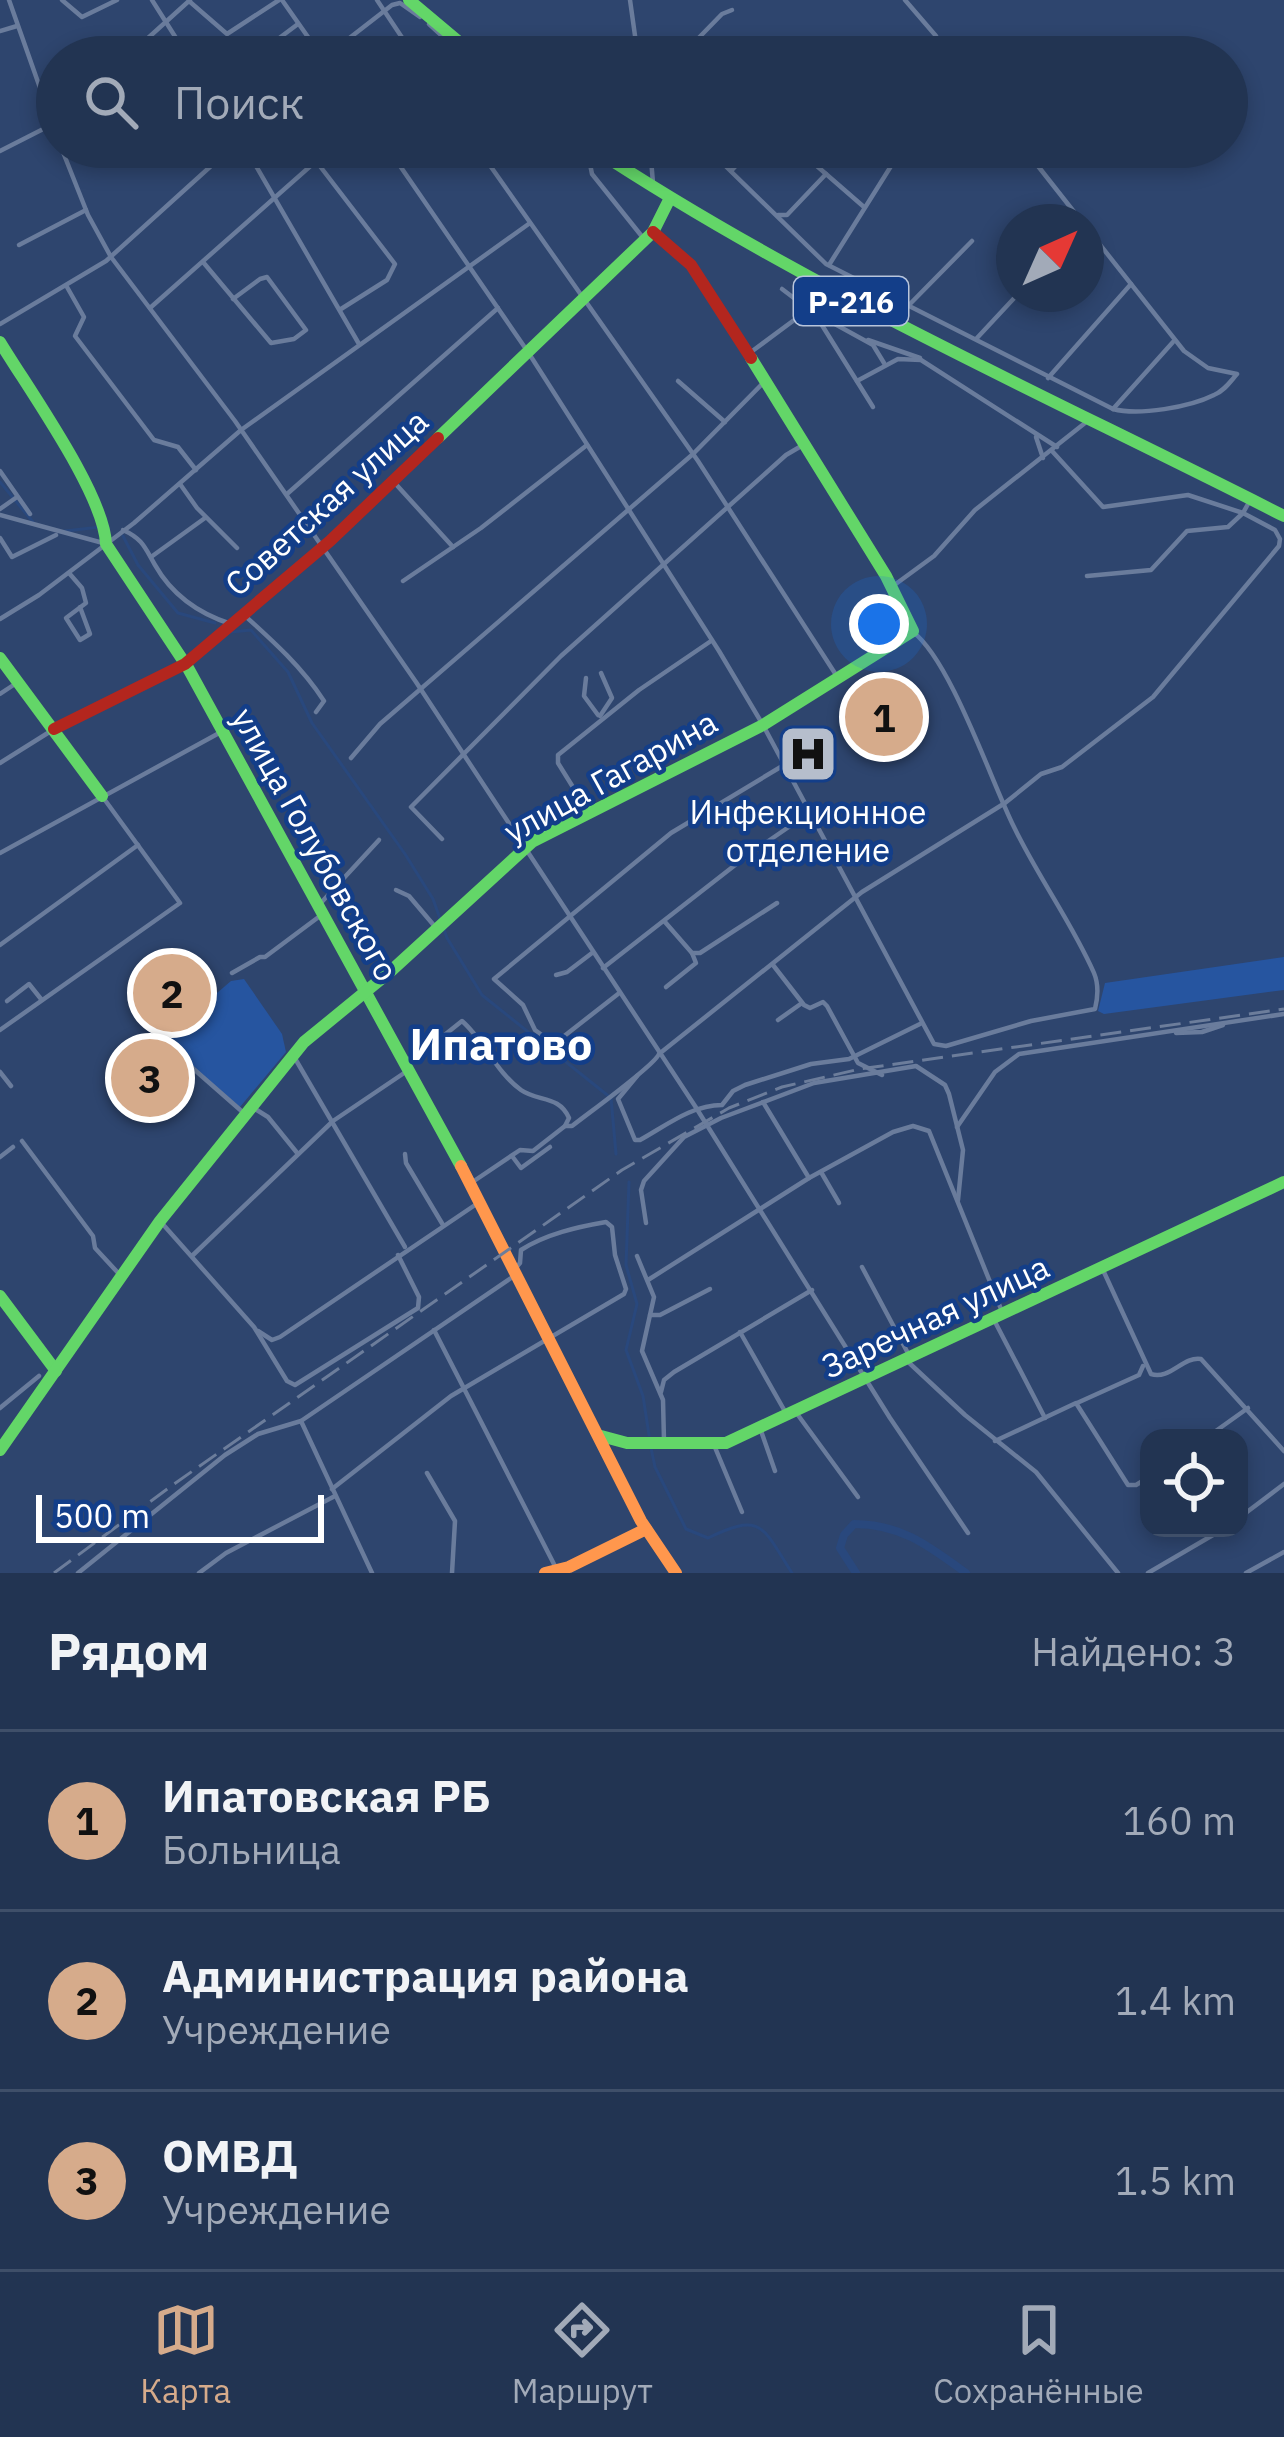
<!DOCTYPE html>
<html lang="ru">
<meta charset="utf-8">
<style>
:root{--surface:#223452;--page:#2e3f5c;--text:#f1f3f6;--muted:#a2aab8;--line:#3f4f69;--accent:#d6ab8b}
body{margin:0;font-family:"IBM Plex Sans",sans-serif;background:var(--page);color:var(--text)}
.controls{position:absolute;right:36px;bottom:36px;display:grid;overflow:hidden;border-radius:24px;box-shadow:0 6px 18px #0003}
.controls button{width:108px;height:108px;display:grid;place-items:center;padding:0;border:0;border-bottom:3px solid var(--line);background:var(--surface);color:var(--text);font:60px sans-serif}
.compass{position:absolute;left:996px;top:204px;width:108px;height:108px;border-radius:50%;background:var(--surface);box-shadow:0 6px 18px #0003;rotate:45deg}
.scale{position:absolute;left:36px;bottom:30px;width:288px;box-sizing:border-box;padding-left:12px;border:6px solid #fff;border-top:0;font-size:33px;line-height:42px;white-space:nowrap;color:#fff;-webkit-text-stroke:9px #133e89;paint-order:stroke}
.you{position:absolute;left:879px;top:624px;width:42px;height:42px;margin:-30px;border:9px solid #fff;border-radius:50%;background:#1a73e8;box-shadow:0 0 0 18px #1a73e833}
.badge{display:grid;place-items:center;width:78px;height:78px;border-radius:50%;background:var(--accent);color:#111;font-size:39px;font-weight:700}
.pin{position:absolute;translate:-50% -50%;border:6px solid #fff;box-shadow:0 3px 12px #0006}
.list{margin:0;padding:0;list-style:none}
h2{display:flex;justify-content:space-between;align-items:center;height:156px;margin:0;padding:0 48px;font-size:51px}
h2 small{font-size:39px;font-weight:400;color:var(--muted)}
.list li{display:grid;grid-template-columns:78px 1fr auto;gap:36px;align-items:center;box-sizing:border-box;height:180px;padding:0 48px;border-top:3px solid var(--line)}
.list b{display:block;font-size:45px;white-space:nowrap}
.list p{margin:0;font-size:39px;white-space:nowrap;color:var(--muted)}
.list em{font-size:39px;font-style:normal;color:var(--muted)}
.icon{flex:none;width:66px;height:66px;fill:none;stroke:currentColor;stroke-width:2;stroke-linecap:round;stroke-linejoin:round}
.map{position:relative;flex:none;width:1284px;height:1573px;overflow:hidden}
.search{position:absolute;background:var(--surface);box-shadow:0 6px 18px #0003;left:36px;right:36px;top:36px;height:132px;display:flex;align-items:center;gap:30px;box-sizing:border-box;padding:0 42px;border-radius:66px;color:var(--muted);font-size:45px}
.sheet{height:696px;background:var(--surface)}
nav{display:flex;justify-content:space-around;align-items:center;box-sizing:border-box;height:168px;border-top:3px solid var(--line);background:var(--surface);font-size:33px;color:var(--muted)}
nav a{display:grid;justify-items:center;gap:6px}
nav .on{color:var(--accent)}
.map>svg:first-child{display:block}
.green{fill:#2655a0}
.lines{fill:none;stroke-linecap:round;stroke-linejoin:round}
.stream{stroke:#29487d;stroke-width:3}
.river{stroke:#29487d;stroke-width:8}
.street{stroke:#6a7c9c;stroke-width:4.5}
.fast{stroke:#63d668;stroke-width:12}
.slow{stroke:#ff974d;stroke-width:12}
.jam{stroke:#b3261e;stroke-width:12}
.rail{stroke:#6c7d9b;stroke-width:3;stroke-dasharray:21 9;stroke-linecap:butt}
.labels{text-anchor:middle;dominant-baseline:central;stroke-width:9;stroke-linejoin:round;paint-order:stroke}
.shield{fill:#133e89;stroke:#b8c5dc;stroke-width:3}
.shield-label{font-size:30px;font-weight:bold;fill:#fff}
.street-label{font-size:33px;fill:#fff;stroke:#133e89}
.poi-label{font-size:33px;fill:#fff;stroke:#133e89}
.district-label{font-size:45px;font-weight:bold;fill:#fff;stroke:#133e89}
</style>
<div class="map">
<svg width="1284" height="1573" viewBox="0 0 1284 1573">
<rect width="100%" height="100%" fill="#2e456e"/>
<g class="green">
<path d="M1284,957V990L1104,1014L1098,1011L1105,983Z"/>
<path d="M244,979L282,1034L286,1052L240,1107L162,1040L231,981Z"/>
</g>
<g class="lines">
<g class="stream">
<path d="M0,482L33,522"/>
<path d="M65,531L100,527"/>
<path d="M123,536L138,565L178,613L215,623"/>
<path d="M231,632L251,630L288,672L312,723L405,854L433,899L447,938L482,995L611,1098L616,1154"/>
<path d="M629,1182L626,1265L637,1304L626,1350L643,1396L649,1435"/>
<path d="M651,1448L655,1467L686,1529L708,1538C763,1511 763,1528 792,1573"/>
</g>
<path class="river" d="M856,1573L840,1548L844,1535L854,1524C901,1524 929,1546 966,1573"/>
<g class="street">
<path d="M9,0L57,136"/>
<path d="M62,0L82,17L117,0"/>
<path d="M152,0L188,57"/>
<path d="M282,0L322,57"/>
<path d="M377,0L415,57"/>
<path d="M630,0L638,57"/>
<path d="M905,0L936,36L947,57"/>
<path d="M189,1L227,34L279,0"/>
<path d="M429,24L465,57"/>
<path d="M0,31L17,26"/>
<path d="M127,57L190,0"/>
<path d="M254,57L298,24"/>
<path d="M325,57L392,5L400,3L420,17"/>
<path d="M680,57L722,14L732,10"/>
<path d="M61,147L88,215L111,257L235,421L416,682L695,1106L890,1418L968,1533"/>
<path d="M245,147L359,344"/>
<path d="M387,147L528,352L719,651L763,725L934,1044L946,1046L1031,1021L1095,1009C1098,997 1099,985 1094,973C1072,923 1038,877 1014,827C991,781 951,661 913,632"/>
<path d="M477,147L698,461L838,678"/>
<path d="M575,147L589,159L592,174L644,239"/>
<path d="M650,147L653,183"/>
<path d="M706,147L826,264L1113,409C1139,416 1190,407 1214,395C1224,391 1230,382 1237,374L1208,368L1184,351L1086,227"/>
<path d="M795,147L864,207"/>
<path d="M1023,147L1082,222"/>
<path d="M0,151L57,122"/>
<path d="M105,157L118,147"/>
<path d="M652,157L670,147"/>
<path d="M316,161L395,264L387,280L341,309"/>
<path d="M731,171L754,147"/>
<path d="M778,215H787L826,174"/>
<path d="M19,245L86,210"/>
<path d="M203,262L271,343L294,339L306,330L267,277L260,279L233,299"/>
<path d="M829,265L903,147"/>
<path d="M67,287L84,317L75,336L154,440L178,447L196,470"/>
<path d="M782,289L815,314L873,407"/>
<path d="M909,305L972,241"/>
<path d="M150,308L332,147"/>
<path d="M813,312L873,345L884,363"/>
<path d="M0,324L106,261L232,147"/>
<path d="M977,338L1018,294"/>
<path d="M868,340L920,358"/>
<path d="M751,352L809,309"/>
<path d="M1048,378L1131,284"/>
<path d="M678,381L725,422"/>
<path d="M857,381L898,359L921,360L1057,447"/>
<path d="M1113,409L1173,342"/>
<path d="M1036,437L1043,458"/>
<path d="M1052,451L1103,507L1188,495L1243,513L1228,527L1187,531L1151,570L1087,576"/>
<path d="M0,471L30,514"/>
<path d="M393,481L453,547"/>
<path d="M180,484L197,508L237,548"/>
<path d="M287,494L498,308"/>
<path d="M0,509L17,497"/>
<path d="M0,515L103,543"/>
<path d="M123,530C143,539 145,548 155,565C172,595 200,614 231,624"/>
<path d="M0,538L12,557L56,535"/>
<path d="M151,557L205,518"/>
<path d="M69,573L82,588L86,603L66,618L80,640L90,634L80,607"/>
<path d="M403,581L481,528L587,445"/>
<path d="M893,586L934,556L975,510L1085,423"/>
<path d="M243,614C273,641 302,667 324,701L316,712"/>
<path d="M0,619L39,595L134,523L241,430L530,223"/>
<path d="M586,678L584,696L598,715"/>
<path d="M0,694L15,684"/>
<path d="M600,716L612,698L601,673"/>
<path d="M351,758L380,724L693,454L764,382"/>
<path d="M0,763L51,731"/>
<path d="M589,813L558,763V755L639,690L711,641"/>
<path d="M442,839L411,807L561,656L786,455L803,445"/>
<path d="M0,853L221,732"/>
<path d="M396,890L409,896L437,929"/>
<path d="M319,905L379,840"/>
<path d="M665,922L692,953H700L777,903"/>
<path d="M0,945L138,845"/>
<path d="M773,965L804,1005L810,1008L823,1002L827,1006L858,1063L882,1075"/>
<path d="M603,968L748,855L809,813"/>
<path d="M232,973L260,957H265L324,913"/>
<path d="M556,975L567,972L592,953"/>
<path d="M666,987L696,963L692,953"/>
<path d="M618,994L554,1044L535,1030L523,1005L494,979L671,833L784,765"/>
<path d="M7,1001L29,984L41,999"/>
<path d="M778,1020L802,1003"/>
<path d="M0,1030L180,903L102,796"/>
<path d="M1176,1033L1202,1032L1223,1025"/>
<path d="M156,1036L246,1115"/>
<path d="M293,1055L405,1247"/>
<path d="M406,1060L422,1053L462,1021C485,1041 495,1071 521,1090C538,1102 559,1095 569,1118L565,1126"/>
<path d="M0,1072L11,1086"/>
<path d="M637,1076L618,1099L635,1140H640C667,1125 692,1105 722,1105L733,1091L745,1085L811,1064L849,1059L920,1024"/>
<path d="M763,1102L809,1178"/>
<path d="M252,1107L268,1117L298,1154"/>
<path d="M957,1127L995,1072L1019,1054L1284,1014"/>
<path d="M22,1141L93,1236L95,1248L120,1275"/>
<path d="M405,1154L406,1163L443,1225"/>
<path d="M512,1156L521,1168L550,1147"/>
<path d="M0,1157L13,1147"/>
<path d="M821,1172L839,1203"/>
<path d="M471,1183L520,1150L533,1151L565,1126H572C587,1114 654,1066 659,1054L862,892L1005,803L1041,774L1062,767L1153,697L1279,546L1280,539L1275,530L1243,513L1248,504"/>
<path d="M160,1221L254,1327L287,1381L295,1385L418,1308L419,1297L398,1255"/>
<path d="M646,1223L641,1190L644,1181L684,1137L721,1118L814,1083L916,1066L945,1085L949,1094L963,1150L958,1200"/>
<path d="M193,1255L333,1121L410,1069"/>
<path d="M637,1256L654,1297L642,1351L663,1400L664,1441"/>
<path d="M862,1267L910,1357"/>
<path d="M1103,1270L1151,1374C1170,1380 1183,1356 1201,1359L1284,1451"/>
<path d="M648,1280L809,1178L893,1132L913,1126L929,1131L1003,1314"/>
<path d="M650,1315H660L710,1289"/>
<path d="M993,1318L1045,1418"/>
<path d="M434,1330L557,1570"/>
<path d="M258,1331L272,1340L280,1337L478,1203"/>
<path d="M740,1332L787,1415"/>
<path d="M905,1359L965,1415L1036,1472L1118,1573"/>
<path d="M661,1392L664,1380L674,1372L812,1290"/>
<path d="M1077,1403L1139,1375L1143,1366"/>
<path d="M0,1408L39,1376"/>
<path d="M795,1411L858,1497"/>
<path d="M301,1421L372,1573"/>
<path d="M760,1428L775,1471"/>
<path d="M1206,1438L1248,1408"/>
<path d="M995,1441L1076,1403L1128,1485H1136L1149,1477"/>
<path d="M714,1445L742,1512"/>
<path d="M427,1473L455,1521L452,1573"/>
<path d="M332,1489L451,1396L624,1294L626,1289L615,1255L612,1227L606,1222C577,1227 546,1234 521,1250L520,1263L514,1270"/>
<path d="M1239,1518L1284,1484"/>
<path d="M78,1573L225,1455L258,1434L301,1421L517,1274"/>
<path d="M199,1573L226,1553L335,1496"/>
<path d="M1148,1573L1225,1528"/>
<path d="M1246,1573L1284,1552"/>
</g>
<g class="fast">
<path d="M409,0L477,57"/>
<path d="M591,147C811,292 1050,397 1284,516"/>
<path d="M0,342C29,390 104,494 106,544L188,668L461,1166"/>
<path d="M438,438L653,232L669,200"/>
<path d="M0,658L102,796"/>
<path d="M0,1296L56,1371"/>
<path d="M601,1436L627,1443H726L1284,1182"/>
<path d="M0,1450L160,1221L304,1042L392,970L532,842L763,725L913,631L886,576L751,358"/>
</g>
<g class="slow">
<path d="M461,1166L641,1521L676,1573"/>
<path d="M545,1573L569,1567L646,1529"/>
</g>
<g class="jam">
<path d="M653,232L691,265L751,358"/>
<path d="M54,729L185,664L330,541L438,438"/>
</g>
<path class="rail" d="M54,1573L174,1484L622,1170L729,1108L782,1087L860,1069L1284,1009"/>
</g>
<defs>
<g id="hospital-square" transform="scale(3)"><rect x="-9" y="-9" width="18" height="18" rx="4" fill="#b6becc" stroke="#133e89"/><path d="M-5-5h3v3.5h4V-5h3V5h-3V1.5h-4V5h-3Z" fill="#111"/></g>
</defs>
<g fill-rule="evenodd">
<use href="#hospital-square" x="808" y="754"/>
</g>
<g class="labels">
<rect class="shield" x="794" y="277" width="114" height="48" rx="9"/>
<g class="shield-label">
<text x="851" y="301">Р-216</text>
</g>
<g class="street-label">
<text transform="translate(326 502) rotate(-42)">Советская улица</text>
<text transform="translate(610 776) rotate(-29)">улица Гагарина</text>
<text transform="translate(316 844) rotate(61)">улица Голубовского</text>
<text transform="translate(935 1316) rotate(-25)">Заречная улица</text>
</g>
<g class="poi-label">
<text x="808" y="811">Инфекционное<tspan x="808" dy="38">отделение</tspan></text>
</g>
<g class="district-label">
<text x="501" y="1043">Ипатово</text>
</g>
</g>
</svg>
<div class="controls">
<button><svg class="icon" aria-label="locate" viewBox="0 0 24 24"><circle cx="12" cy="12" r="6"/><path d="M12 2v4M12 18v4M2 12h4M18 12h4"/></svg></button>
</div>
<svg class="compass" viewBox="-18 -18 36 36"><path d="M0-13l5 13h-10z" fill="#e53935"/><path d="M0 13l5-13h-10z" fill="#a2aab8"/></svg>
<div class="scale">500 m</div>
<div class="you"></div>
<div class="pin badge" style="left:884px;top:717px">1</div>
<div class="pin badge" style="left:172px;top:993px">2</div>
<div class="pin badge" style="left:150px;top:1078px">3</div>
<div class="search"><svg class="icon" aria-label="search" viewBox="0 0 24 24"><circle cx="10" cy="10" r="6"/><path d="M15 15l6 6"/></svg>Поиск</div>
</div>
<section class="sheet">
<h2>Рядом<small>Найдено: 3</small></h2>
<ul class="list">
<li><span class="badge">1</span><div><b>Ипатовская РБ</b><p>Больница</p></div><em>160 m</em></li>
<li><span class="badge">2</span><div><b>Администрация района</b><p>Учреждение</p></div><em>1.4 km</em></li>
<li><span class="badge">3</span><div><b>ОМВД</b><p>Учреждение</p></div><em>1.5 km</em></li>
</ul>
</section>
<nav>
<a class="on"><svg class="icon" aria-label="map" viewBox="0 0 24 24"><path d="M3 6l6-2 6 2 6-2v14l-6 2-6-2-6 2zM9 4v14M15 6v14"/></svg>Карта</a>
<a><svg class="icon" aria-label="directions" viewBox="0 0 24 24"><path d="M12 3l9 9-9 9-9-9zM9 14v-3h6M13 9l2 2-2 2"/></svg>Маршрут</a>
<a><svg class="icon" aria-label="saved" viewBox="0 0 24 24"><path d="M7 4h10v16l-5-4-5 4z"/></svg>Сохранённые</a>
</nav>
